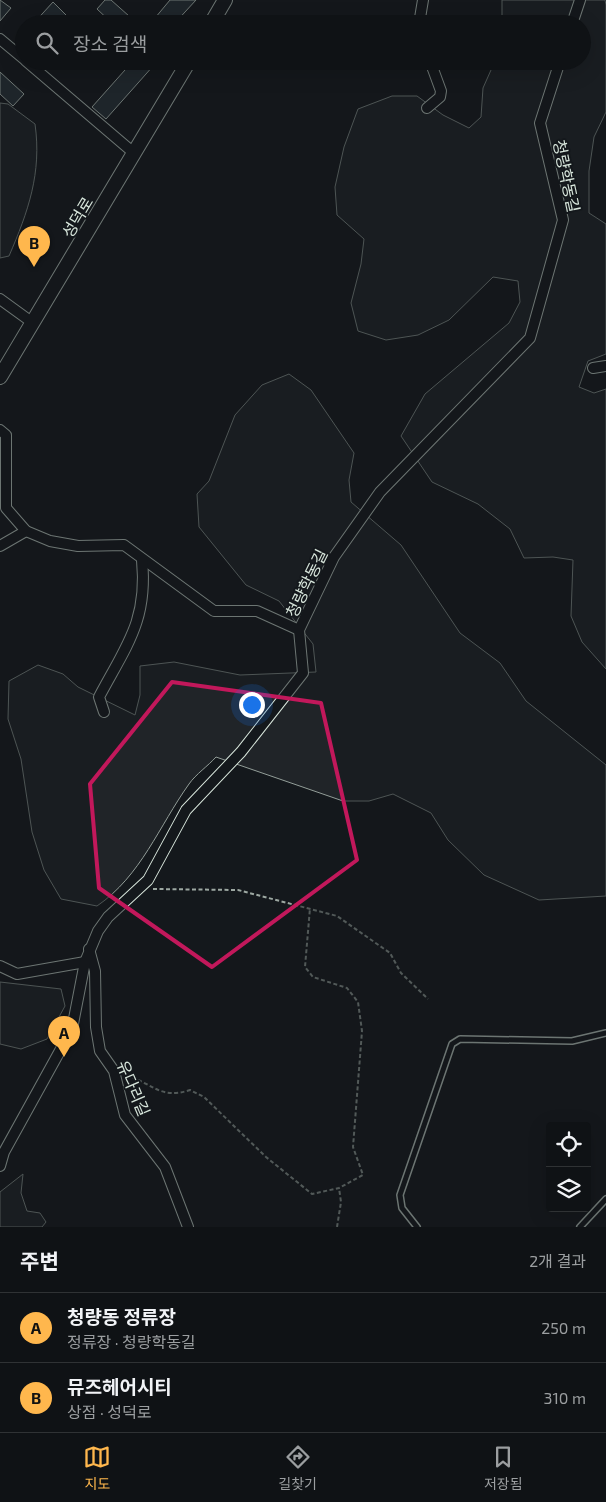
<!DOCTYPE html>
<html lang="ko">
<meta charset="utf-8">
<style>
:root{--surface:#0f1215;--page:#181b1e;--text:#f1f3f6;--muted:#9b9ea0;--line:#2f3234;--accent:#ffb74d}
body{margin:0;font-family:"Exo 2","Noto Sans KR",sans-serif;background:var(--page);color:var(--text)}
.controls{position:absolute;right:15px;bottom:15px;display:grid;overflow:hidden;border-radius:5px;box-shadow:0 5px 20px #0002}
.controls button{width:45px;height:45px;display:grid;place-items:center;padding:0;border:0;border-bottom:1px solid var(--line);background:var(--surface);color:var(--text);font:25px sans-serif}
.you{position:absolute;left:251px;top:704px;width:18px;height:18px;margin:-12px;border:4px solid #fff;border-radius:50%;background:#1a73e8;box-shadow:0 0 0 8px #1a73e833}
.badge{display:grid;place-items:center;width:32px;height:32px;border-radius:50%;background:var(--accent);color:#111;font-size:16px;font-weight:700}
.pin{position:absolute;translate:-50% -41px;filter:drop-shadow(0 1px 2px #0008)}
.pin::after{content:'';position:absolute;top:26px;width:18px;height:15px;background:inherit;clip-path:polygon(0 0,100% 0,50% 100%)}
.list{margin:0;padding:0;list-style:none}
h2{display:flex;justify-content:space-between;align-items:center;height:65px;margin:0;padding:0 20px;font-size:21px}
h2 small{font-size:16px;font-weight:400;color:var(--muted)}
.list li{display:grid;grid-template-columns:32px 1fr auto;gap:15px;align-items:center;box-sizing:border-box;height:70px;padding:0 20px;border-top:1px solid var(--line)}
.list b{display:block;font-size:19px;white-space:nowrap}
.list p{margin:0;font-size:16px;white-space:nowrap;color:var(--muted)}
.list em{font-size:16px;font-style:normal;color:var(--muted)}
.icon{flex:none;width:28px;height:28px;fill:none;stroke:currentColor;stroke-width:2;stroke-linecap:round;stroke-linejoin:round}
.map{position:relative;flex:none;width:606px;height:1227px;overflow:hidden}
.search{position:absolute;background:var(--surface);box-shadow:0 5px 20px #0002;left:15px;right:15px;top:15px;height:55px;display:flex;align-items:center;gap:12px;box-sizing:border-box;padding:0 18px;border-radius:28px;color:var(--muted);font-size:19px}
.sheet{height:205px;background:var(--surface)}
nav{display:flex;justify-content:space-around;align-items:center;box-sizing:border-box;height:70px;border-top:1px solid var(--line);background:var(--surface);font-size:14px;color:var(--muted)}
nav a{display:grid;justify-items:center;gap:2px}
nav .on{color:var(--accent)}
.map>svg:first-child{display:block}
.green{fill:#202428;stroke:#939e99}
.building{fill:#2c363c;stroke:#d8e6dc}
.lines{fill:none;stroke-linecap:round;stroke-linejoin:round}
.lane-casing{stroke:#d8e6dc;stroke-width:8}
.street-casing{stroke:#d8e6dc;stroke-width:12}
.secondary-casing{stroke:#d8e6dc;stroke-width:16}
.path{stroke:#9da8a2;stroke-width:2;stroke-dasharray:4 2.5;stroke-linecap:butt}
.lane{stroke:#14181c;stroke-width:5}
.street{stroke:#14181c;stroke-width:10}
.secondary{stroke:#14181c;stroke-width:14}
.marked{fill:none;stroke:#c2185b;stroke-width:4;stroke-linejoin:round}
.labels{text-anchor:middle;dominant-baseline:central;stroke-width:4;stroke-linejoin:round;paint-order:stroke}
.street-label{font-size:16px;fill:#d8e6dc;stroke:#14181c}
</style>
<div class="map">
<svg width="606" height="1227" viewBox="0 0 606 1227">
<rect width="100%" height="100%" fill="#14181c"/>
<g class="green">
<path d="M502,0H605L606,5V112L594,137L589,171V213L606,224V354L588,361L579,387L594,393L606,389V669L582,642L571,616L573,560L553,557L524,558L510,529L478,504L432,482L401,436L425,394L509,323L520,302L518,281L493,277L449,320L418,335L386,340L358,331L351,303L361,264L364,239L337,215L335,187L344,147L358,109L392,96H417L443,115L469,128L481,117L483,88L495,61H582V24H502Z"/>
<path d="M0,103L8,104L35,124C42,173 28,212 9,256L0,258Z"/>
<path d="M289,374L311,390L354,453L349,480L351,502L401,545L460,633L500,663L526,701L606,765V896L539,900L484,875L448,840L431,813L393,794L369,801H343L216,757C208,766 196,774 189,784C159,826 141,876 97,906L61,899L44,870L32,832L21,759L8,719L9,681L38,665L63,674L78,687L135,715L140,695V666L174,662L240,675L316,672L313,644L279,601L246,585L199,527L197,494L209,481L235,415L262,385Z"/>
<path d="M0,982L61,989L65,1006L47,1039L21,1049L0,1044Z"/>
<path d="M23,1174L21,1193L27,1211L40,1213L46,1222L42,1227H0V1192Z"/>
</g>
<g class="building">
<path d="M0,0L11,8L0,21Z"/>
<path d="M105,0H111L138,24H113L97,9Z"/>
<path d="M170,0H196L174,24H150Z"/>
<path d="M53,2L67,16L60,24H33Z"/>
<path d="M133,61H150L154,65L106,119L92,107Z"/>
<path d="M0,72L24,94L13,106L0,94Z"/>
</g>
<g class="lines">
<g class="lane-casing">
<g id="lane">
<path d="M417,1227L402,1208L400,1195L452,1044L460,1039L572,1041L606,1033"/>
<path d="M580,1227L606,1199"/>
</g>
</g>
<g class="street-casing">
<g id="street">
<path d="M419,24L423,0"/>
<path d="M572,24L580,0"/>
<path d="M0,39L24,59"/>
<path d="M26,61L135,154"/>
<path d="M427,108L440,97L441,91L430,61"/>
<path d="M0,299L33,323"/>
<path d="M593,368L606,366"/>
<path d="M0,430L6,435V508L26,531L50,541L78,546L124,545L214,611H257L299,630"/>
<path d="M0,546L26,531"/>
<path d="M104,712L99,697C126,646 148,621 142,560"/>
<path d="M89,949L95,971L96,1027L100,1051L114,1071L125,1115L165,1167L188,1227"/>
<path d="M0,966L17,974L85,962"/>
<path d="M0,1166L4,1152L72,1029L85,962L98,931L108,917L148,880L186,810L241,752L303,673L299,630L334,557L380,492L530,338L563,220L540,123L560,61"/>
</g>
</g>
<g class="secondary-casing">
<g id="secondary">
<path d="M211,24L225,0"/>
<path d="M0,377L189,61"/>
</g>
</g>
<g class="path">
<path d="M153,889L238,890L337,916L390,953L401,973L428,999"/>
<path d="M126,1075C152,1083 160,1100 190,1090L204,1097L266,1157L312,1194L339,1188L363,1175L353,1147L362,1031L358,1002L347,988L313,977L305,967L310,908"/>
<path d="M337,1227L341,1202L339,1188"/>
</g>
<use href="#lane" class="lane"/>
<use href="#street" class="street"/>
<use href="#secondary" class="secondary"/>
</g>
<path d="M0 0H606V1227H0ZM172,682L321,703L357,860L212,967L99,888L90,784Z" fill="#14181c" fill-opacity=".55" fill-rule="evenodd"/>
<path class="marked" d="M172,682L321,703L357,860L212,967L99,888L90,784Z"/>
<g class="labels">
<g class="street-label">
<text transform="translate(567 176) rotate(78)">청량학동길</text>
<text transform="translate(77 217) rotate(-59)">성덕로</text>
<text transform="translate(306 583) rotate(-64)">청량학동길</text>
<text transform="translate(134 1088) rotate(67)">유다리길</text>
</g>
</g>
</svg>
<div class="controls">
<button><svg class="icon" aria-label="locate" viewBox="0 0 24 24"><circle cx="12" cy="12" r="6"/><path d="M12 2v4M12 18v4M2 12h4M18 12h4"/></svg></button>
<button><svg class="icon" aria-label="layers" viewBox="0 0 24 24"><path d="M12 4l9 5-9 5-9-5zM3 14l9 5 9-5"/></svg></button>
</div>
<div class="you"></div>
<div class="pin badge" style="left:64px;top:1057px">A</div>
<div class="pin badge" style="left:34px;top:267px">B</div>
<div class="search"><svg class="icon" aria-label="search" viewBox="0 0 24 24"><circle cx="10" cy="10" r="6"/><path d="M15 15l6 6"/></svg>장소 검색</div>
</div>
<section class="sheet">
<h2>주변<small>2개 결과</small></h2>
<ul class="list">
<li><span class="badge">A</span><div><b>청량동 정류장</b><p>정류장 · 청량학동길</p></div><em>250 m</em></li>
<li><span class="badge">B</span><div><b>뮤즈헤어시티</b><p>상점 · 성덕로</p></div><em>310 m</em></li>
</ul>
</section>
<nav>
<a class="on"><svg class="icon" aria-label="map" viewBox="0 0 24 24"><path d="M3 6l6-2 6 2 6-2v14l-6 2-6-2-6 2zM9 4v14M15 6v14"/></svg>지도</a>
<a><svg class="icon" aria-label="directions" viewBox="0 0 24 24"><path d="M12 3l9 9-9 9-9-9zM9 14v-3h6M13 9l2 2-2 2"/></svg>길찾기</a>
<a><svg class="icon" aria-label="saved" viewBox="0 0 24 24"><path d="M7 4h10v16l-5-4-5 4z"/></svg>저장됨</a>
</nav>
